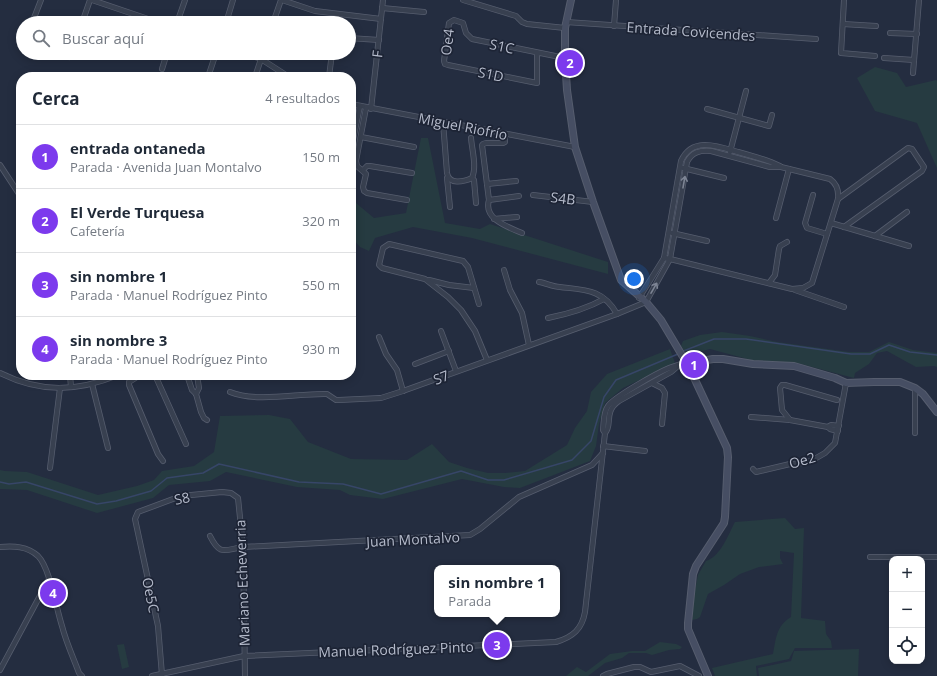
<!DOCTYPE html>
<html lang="es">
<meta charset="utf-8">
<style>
:root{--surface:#fff;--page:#f6f6f7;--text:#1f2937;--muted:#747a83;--line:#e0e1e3;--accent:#7c3aed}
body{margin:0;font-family:"Open Sans",sans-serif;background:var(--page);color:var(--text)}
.controls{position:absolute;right:12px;bottom:12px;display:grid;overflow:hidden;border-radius:8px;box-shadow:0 2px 10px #0003}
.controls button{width:36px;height:36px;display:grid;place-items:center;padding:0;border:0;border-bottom:1px solid var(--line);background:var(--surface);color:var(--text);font:20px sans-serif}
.you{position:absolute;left:634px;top:279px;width:14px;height:14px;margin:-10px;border:3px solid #fff;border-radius:50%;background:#1a73e8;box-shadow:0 0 0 6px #1a73e833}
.badge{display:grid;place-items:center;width:26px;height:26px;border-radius:50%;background:var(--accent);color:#fff;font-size:13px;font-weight:700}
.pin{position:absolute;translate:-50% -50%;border:2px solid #fff;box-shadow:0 1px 4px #0006}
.popup{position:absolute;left:434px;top:565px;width:126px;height:52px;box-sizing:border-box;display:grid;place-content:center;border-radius:8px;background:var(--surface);filter:drop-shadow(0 1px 3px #0005);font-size:13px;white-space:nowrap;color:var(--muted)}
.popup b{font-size:15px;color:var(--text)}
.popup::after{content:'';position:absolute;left:50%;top:100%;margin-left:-8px;border:8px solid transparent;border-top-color:var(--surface)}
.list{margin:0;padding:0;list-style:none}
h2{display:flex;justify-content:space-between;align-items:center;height:52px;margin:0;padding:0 16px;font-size:17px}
h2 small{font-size:13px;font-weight:400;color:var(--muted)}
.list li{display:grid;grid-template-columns:26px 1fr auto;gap:12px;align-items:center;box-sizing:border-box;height:64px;padding:0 16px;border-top:1px solid var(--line)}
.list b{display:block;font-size:15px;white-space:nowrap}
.list p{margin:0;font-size:13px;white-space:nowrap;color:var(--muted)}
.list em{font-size:13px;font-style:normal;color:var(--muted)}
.icon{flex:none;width:22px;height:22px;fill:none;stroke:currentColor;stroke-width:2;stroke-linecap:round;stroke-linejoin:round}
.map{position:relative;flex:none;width:937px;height:676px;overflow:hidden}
.search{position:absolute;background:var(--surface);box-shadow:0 2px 10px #0003;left:16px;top:16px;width:340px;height:44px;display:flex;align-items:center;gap:10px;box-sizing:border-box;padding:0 14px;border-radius:22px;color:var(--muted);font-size:15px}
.panel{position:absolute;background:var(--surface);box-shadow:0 2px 10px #0003;left:16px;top:72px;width:340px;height:308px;border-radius:16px}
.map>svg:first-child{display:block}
.green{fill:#263b41}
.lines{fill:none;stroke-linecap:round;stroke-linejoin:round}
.stream{stroke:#374668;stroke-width:1.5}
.street-casing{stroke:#565d6e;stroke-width:6}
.secondary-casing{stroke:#565d6e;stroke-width:8}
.street{stroke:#384050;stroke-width:4.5}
.secondary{stroke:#464e63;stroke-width:6}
.oneway{stroke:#7d8494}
.labels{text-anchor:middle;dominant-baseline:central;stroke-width:3.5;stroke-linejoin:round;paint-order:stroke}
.street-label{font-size:14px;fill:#b5bbcb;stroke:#1d2435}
</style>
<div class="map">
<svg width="937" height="676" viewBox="0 0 937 676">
<rect width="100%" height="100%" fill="#242d40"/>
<g class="green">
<path d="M875,67L897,73L906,87L936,80L937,81V168L917,123L875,111L857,78Z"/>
<path d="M421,138H428L445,223L480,229L490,224L608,262V274L472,238L413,227L375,238L369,251L360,247L351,237V202L356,203L374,218L406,213Z"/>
<path d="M722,332L750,336L777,342L849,352H869L889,342L913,350L937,353V367L934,366L916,367L887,351L877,353L869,364L855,373L854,378L797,363L751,360L710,349L687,355L681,346L683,341L700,335Z"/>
<path d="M670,349L675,363L623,388L605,403L599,424L596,446L590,461L520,488L504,487L462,479L383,499L350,495L340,490L297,487L226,472L210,481L169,485L153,498L97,513L27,490L0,489V470L5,471L27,472L98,495L137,486L154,480L162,471L194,466L214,452L220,416L269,415L290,419L308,442L351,459L407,460L432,444L449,462L467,468L488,473H505L525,471L567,445L575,428L587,411L591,392L607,374Z"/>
<path d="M785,518L795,529L804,528L801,618L825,621L826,634L831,641L832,648H795L789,659L756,666L757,676H715L712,668L773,654C776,639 776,626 791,617L794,553L780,551V558L783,564L759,567L740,574L724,585L708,594L700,617L697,619L692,620L694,595L698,575L706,561C721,556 728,535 735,522Z"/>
<path d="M660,642L676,644L682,647L680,649L669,650L652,655L646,653H629L622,658L605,663L588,676H566L577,667L586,672L610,654L632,651H645Z"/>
<path d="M124,644L129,667L122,669L117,645Z"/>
<path d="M859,649L858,676H759L758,668L791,661L794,651Z"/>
</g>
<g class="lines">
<g class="stream">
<path d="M681,352L714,339H746L851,354H870L889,345L910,352L937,355"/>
<path d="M0,482L9,484L26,482L97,504L116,501L151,491L167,478L203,473L219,464L299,482L343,484L381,494L461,471L488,480H504L572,460L591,441L604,397L616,380L678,354"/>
</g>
<g class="street-casing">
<g id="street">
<path d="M92,0L160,23"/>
<path d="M282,0L315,11L381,19"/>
<path d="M463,0L516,16L522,22L527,24L565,28"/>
<path d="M844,0L841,53L875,56"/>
<path d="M382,8L424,12"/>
<path d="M566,22L816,39"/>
<path d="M32,23L41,0"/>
<path d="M82,23L90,0"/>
<path d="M177,23L185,0"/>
<path d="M226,23L233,0"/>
<path d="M273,23L281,0"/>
<path d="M843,24L876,26"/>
<path d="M614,26L616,0"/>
<path d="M890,33L917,34"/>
<path d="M349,38L379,40"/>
<path d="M244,53L261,59L289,77"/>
<path d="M537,53V83L448,65L445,64L444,61L449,23L454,20L463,23L466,33L472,39L565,58"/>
<path d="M69,57L71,53"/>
<path d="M884,58L914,60"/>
<path d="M162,69L167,53"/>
<path d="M913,73L919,0"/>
<path d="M208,77L216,53"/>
<path d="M255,77L263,53"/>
<path d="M329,77L332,53"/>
<path d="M351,104L575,147"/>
<path d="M366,108L356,161L357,166L366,174L363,187L364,191L367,193L407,200"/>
<path d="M371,109L383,0"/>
<path d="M707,109L769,126L772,115"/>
<path d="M443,122L447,173C449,185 463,182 472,178C477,167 472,150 471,138"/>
<path d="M361,137L414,147"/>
<path d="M351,150L360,106"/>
<path d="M730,152L746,91"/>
<path d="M0,165L21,197"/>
<path d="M683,168L724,178"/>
<path d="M363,170L367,166H370L412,173"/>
<path d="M447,178L450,207"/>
<path d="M472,178L474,180L476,203"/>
<path d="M487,184L516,181"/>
<path d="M533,195L593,202"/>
<path d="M813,195L805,223L807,228L827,234"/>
<path d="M519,196L489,200C483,219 508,227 522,233"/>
<path d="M838,199L908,148L912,149L924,167L922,171L844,227"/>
<path d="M489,200L482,145L483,144L486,143H503L505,142V134"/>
<path d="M776,218L789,169"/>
<path d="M494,219L517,217"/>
<path d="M831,223L909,246"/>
<path d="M672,233L707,241"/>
<path d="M875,236L907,212"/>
<path d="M504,270L510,290L522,313L529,345"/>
<path d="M429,280L449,285L474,288"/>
<path d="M539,282C546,283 553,287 560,287C585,290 603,289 617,314"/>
<path d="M769,283L775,275L779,249L780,246L787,242"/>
<path d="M795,290L844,307"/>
<path d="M639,298L664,258L681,161C692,136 718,146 738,152C749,155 760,158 771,162L780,166"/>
<path d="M479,304L468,267L463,261L389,244L383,248L379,265L382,268L425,279L448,297L461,310L475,331L487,360"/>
<path d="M548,318C568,314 586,309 604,299"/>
<path d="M441,331L456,371"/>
<path d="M379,337L386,354L397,370L403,391"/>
<path d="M415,364L449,351"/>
<path d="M0,373C40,393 77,392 118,375"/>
<path d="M70,375L71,387"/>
<path d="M140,375L129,382V385L158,454L163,461"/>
<path d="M155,375L186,444"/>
<path d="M187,375L192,390L196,394L201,412L204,418L207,420"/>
<path d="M652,383L662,388L665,393L662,424"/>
<path d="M92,384L108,448"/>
<path d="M915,388V433"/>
<path d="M230,392C257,403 298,393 327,394L336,400H339L381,398L403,391L617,314L646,302L670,259L687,162C692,152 700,150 711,151L770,167H781L830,179C837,184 839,190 838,199L812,283L803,288L792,289L670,259L664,258"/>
<path d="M196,394L199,388L197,375"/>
<path d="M837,400L785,385H782L780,388L782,410L790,420L828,427L831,425L839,426"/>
<path d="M751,417L790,420"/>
<path d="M828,427L830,429L838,431"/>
<path d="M605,433L603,430C604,422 603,413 608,406C614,397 657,373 669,368C674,366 680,365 686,362"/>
<path d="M603,446L645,451"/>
<path d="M50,468L60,388"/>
<path d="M753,469L756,472L790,464L803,463L811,461L825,453L835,443L846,383"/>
<path d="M210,536C220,556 224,550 243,547L470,535L480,529L519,497L592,465L603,453"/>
<path d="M0,547C14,546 27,546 38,556C50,568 56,608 62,626C66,642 73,657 79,673L82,676"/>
<path d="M870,557H937"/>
<path d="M0,670L49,579"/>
<path d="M162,675L158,626L135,519L138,512L181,496L222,492L231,493L238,498L243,547L245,676"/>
<path d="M152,676L244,656L556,642C573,637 582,629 585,612L605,433C613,425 603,412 619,401L671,372L678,366"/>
<path d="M603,676L607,674L634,667H640L651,672L680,666L699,676"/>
</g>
</g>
<g class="secondary-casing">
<g id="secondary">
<path d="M571,0L565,28V58L567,90L575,147L593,202L621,280L646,302L661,320L689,367L727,448L728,457L725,517L724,523L696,566L693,574L688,623V629L708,676"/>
<path d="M689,367L701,361L713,359H723L753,364L794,366L835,378L846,383L874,382H900L915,388L923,394L937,412"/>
</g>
</g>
<use href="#street" class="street"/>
<use href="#secondary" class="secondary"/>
</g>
<defs><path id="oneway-shaft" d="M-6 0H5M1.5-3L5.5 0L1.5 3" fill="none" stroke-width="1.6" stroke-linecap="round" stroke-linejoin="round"/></defs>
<g class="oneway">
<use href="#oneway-shaft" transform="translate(684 182) rotate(-80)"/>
<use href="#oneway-shaft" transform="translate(654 288) rotate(-60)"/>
</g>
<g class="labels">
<g class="street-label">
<text transform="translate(691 31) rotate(4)">Entrada Covicendes</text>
<text transform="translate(447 42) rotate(-83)">Oe4</text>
<text transform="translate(502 46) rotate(12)">S1C</text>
<text transform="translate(377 54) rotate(-83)">F</text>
<text transform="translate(491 74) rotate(12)">S1D</text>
<text transform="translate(463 126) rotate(11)">Miguel Riofrío</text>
<text transform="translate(563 198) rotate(7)">S4B</text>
<text transform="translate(441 377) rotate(-21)">S7</text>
<text transform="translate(802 460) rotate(-16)">Oe2</text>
<text transform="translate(182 498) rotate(-13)">S8</text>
<text transform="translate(413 539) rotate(-3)">Juan Montalvo</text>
<text transform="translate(242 583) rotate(-92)">Mariano Echeverria</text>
<text transform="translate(151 595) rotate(78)">Oe5C</text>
<text transform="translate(396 649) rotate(-2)">Manuel Rodríguez Pinto</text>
</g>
</g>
</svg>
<div class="controls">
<button>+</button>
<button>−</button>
<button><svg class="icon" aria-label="locate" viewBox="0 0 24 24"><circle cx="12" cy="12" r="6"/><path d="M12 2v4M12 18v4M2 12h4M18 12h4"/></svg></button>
</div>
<div class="you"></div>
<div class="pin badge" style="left:694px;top:365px">1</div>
<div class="pin badge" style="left:570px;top:63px">2</div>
<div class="pin badge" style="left:497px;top:645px">3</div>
<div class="popup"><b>sin nombre 1</b>Parada</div>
<div class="pin badge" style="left:53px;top:593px">4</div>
<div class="search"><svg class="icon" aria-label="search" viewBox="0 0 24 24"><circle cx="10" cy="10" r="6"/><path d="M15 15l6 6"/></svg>Buscar aquí</div>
<section class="panel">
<h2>Cerca<small>4 resultados</small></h2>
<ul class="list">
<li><span class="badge">1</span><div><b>entrada ontaneda</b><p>Parada · Avenida Juan Montalvo</p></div><em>150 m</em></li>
<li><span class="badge">2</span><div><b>El Verde Turquesa</b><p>Cafetería</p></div><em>320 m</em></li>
<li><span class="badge">3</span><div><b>sin nombre 1</b><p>Parada · Manuel Rodríguez Pinto</p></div><em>550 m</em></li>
<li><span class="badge">4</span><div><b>sin nombre 3</b><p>Parada · Manuel Rodríguez Pinto</p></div><em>930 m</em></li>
</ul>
</section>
</div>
